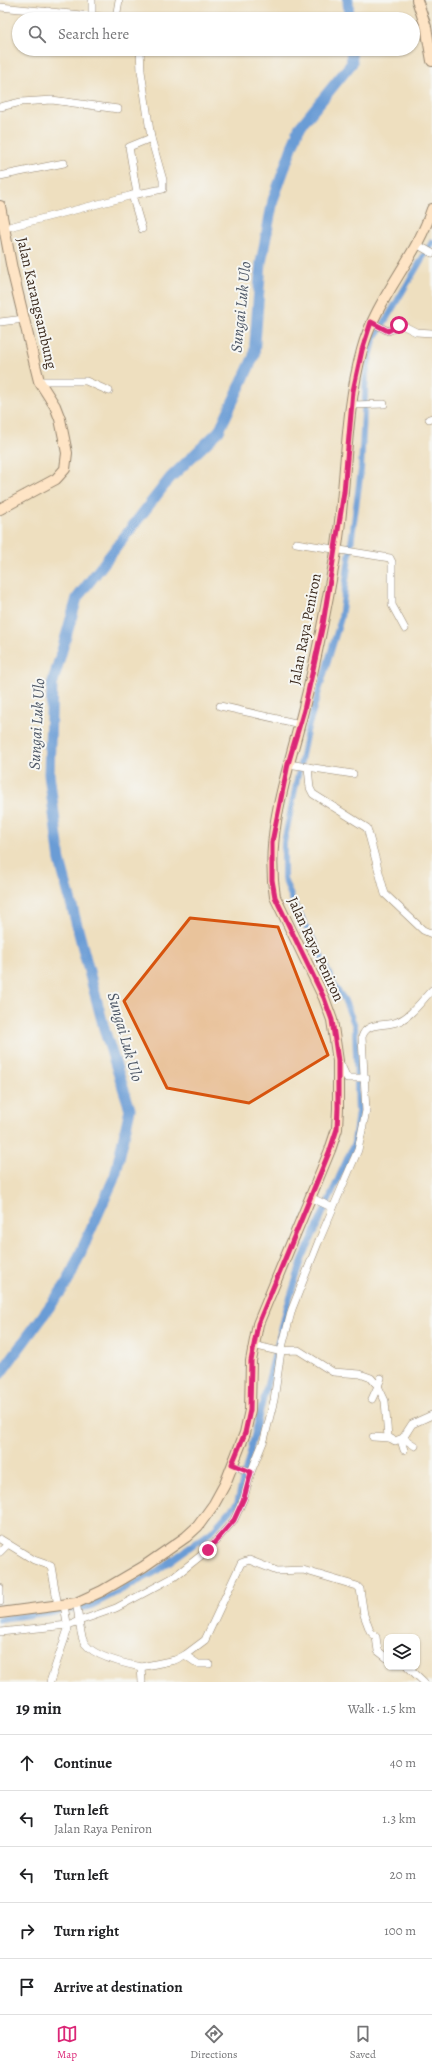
<!DOCTYPE html>
<meta charset="utf-8">
<style>
:root{--surface:#fff;--page:#f6f6f6;--text:#202124;--muted:#757577;--line:#e0e0e0;--accent:#db2777}
body{margin:0;font-family:Alegreya,serif;background:var(--page);color:var(--text)}
.controls{position:absolute;right:12px;bottom:12px;display:grid;overflow:hidden;border-radius:8px;box-shadow:0 1px 3px #0004}
.controls button{width:36px;height:36px;display:grid;place-items:center;padding:0;border:0;border-bottom:1px solid var(--line);background:var(--surface);color:var(--text);font:20px sans-serif}
.stop{position:absolute;width:12px;height:12px;margin:-9px;border:3px solid #db2777;border-radius:50%;background:#fff}
.stop.end{background:#db2777;border-color:#fff;box-shadow:0 1px 4px #0008}
.list{margin:0;padding:0;list-style:none}
h2{display:flex;justify-content:space-between;align-items:center;height:52px;margin:0;padding:0 16px;font-size:17px}
h2 small{font-size:13px;font-weight:400;color:var(--muted)}
.list li{display:grid;grid-template-columns:26px 1fr auto;gap:12px;align-items:center;box-sizing:border-box;height:56px;padding:0 16px;border-top:1px solid var(--line)}
.list b{display:block;font-size:15px;white-space:nowrap}
.list p{margin:0;font-size:13px;white-space:nowrap;color:var(--muted)}
.list em{font-size:13px;font-style:normal;color:var(--muted)}
.icon{flex:none;width:22px;height:22px;fill:none;stroke:currentColor;stroke-width:2;stroke-linecap:round;stroke-linejoin:round}
.map{position:relative;flex:none;width:432px;height:1682px;overflow:hidden}
.search{position:absolute;background:var(--surface);box-shadow:0 1px 3px #0004;left:12px;right:12px;top:12px;height:44px;display:flex;align-items:center;gap:10px;box-sizing:border-box;padding:0 14px;border-radius:22px;color:var(--muted);font-size:15px}
.sheet{height:332px;background:var(--surface)}
nav{display:flex;justify-content:space-around;align-items:center;box-sizing:border-box;height:56px;border-top:1px solid var(--line);background:var(--surface);font-size:11px;color:var(--muted)}
nav a{display:grid;justify-items:center;gap:2px}
nav .on{color:var(--accent)}
.map>svg:first-child{display:block}
.lines{fill:none;stroke-linecap:round;stroke-linejoin:round}
.canal{stroke:#6b9cd5;stroke-width:6}
.river{stroke:#6b9cd5;stroke-width:11}
.minor-casing{stroke:#94846e;stroke-width:8}
.secondary-casing{stroke:#94846e;stroke-width:12}
.minor{stroke:#fff;stroke-width:7}
.secondary{stroke:#fee4c5;stroke-width:10}
.route{stroke:#db2777;stroke-width:5}
.marked{fill:#d7540e;fill-opacity:0.2;stroke:#d7540e;stroke-width:3;stroke-linejoin:round}
.labels{text-anchor:middle;dominant-baseline:central;stroke-width:4;stroke-linejoin:round;paint-order:stroke}
.street-label{font-size:15px;fill:#3b2a1e;stroke:#f6f6f2}
.water-label{font-size:16px;font-style:italic;fill:#4e5867;stroke:#f6f6f2}
</style>
<div class="map">
<svg width="432" height="1682" viewBox="0 0 432 1682">
<rect width="100%" height="100%" fill="#f6f6f2"/>
<filter id="ink" filterUnits="userSpaceOnUse"><feTurbulence type="fractalNoise" baseFrequency=".025" numOctaves="2"/><feDisplacementMap in="SourceGraphic" scale="8" xChannelSelector="R" yChannelSelector="G"/><feConvolveMatrix kernelMatrix="1 2 1 2 8 2 1 2 1" color-interpolation-filters="sRGB"/></filter>
<filter id="wash" filterUnits="userSpaceOnUse"><feTurbulence type="fractalNoise" baseFrequency=".012" numOctaves="4" result="noise"/><feDisplacementMap in="SourceGraphic" scale="16" xChannelSelector="R" yChannelSelector="G"/><feGaussianBlur stdDeviation="0.9" result="paint"/><feColorMatrix in="noise" values="0 0 0 0 0 0 0 0 0 0 0 0 0 0 0 0 0 1.4 0 .05"/><feComposite in="paint" operator="in"/></filter>
<g filter="url(#wash)">
<rect width="100%" height="100%" fill="#eedfbf"/>
<g class="lines">
<path class="canal" d="M0,1619L89,1607L154,1573L211,1532L237,1503L286,1310L302,1260L354,1143L358,1112L355,1026L344,999L335,987L314,941L294,904L284,878V843L307,731L341,618L361,470L366,374L374,340L432,242"/>
<g class="river">
<path d="M348,0L349,19"/>
<path d="M0,1374L67,1283L115,1176L130,1109L105,1032L60,861L49,774L52,685L77,598L170,478L219,431L254,356L261,263L273,200L299,128L352,63L351,49"/>
</g>
</g>
</g>
<g filter="url(#ink)">
<g class="lines">
<g class="minor-casing">
<g id="minor">
<path d="M0,7L122,19"/>
<path d="M92,16V0"/>
<path d="M116,18L119,0"/>
<path d="M48,19V11"/>
<path d="M0,107L21,102L52,100L118,109"/>
<path d="M0,176L64,163"/>
<path d="M137,194L163,189V180L151,138"/>
<path d="M132,195L142,229"/>
<path d="M5,228L137,194L129,147L151,138L141,71L140,49"/>
<path d="M418,245L432,253"/>
<path d="M0,322L24,319"/>
<path d="M371,322L388,331L402,325L416,332L432,333"/>
<path d="M39,381H86L109,391"/>
<path d="M352,405L384,404"/>
<path d="M429,419L432,418"/>
<path d="M296,543L390,558L392,562V605L405,629"/>
<path d="M220,706L300,724"/>
<path d="M288,764L353,774"/>
<path d="M308,767L310,788L313,794L367,828L385,894L423,930L432,934"/>
<path d="M341,1065L347,1078H366"/>
<path d="M310,1197L333,1208"/>
<path d="M253,1345L278,1351L298,1350L333,1372L360,1374L371,1378L378,1386L381,1378"/>
<path d="M372,1399L378,1386L385,1401L388,1437L395,1441L403,1438L412,1424L432,1415"/>
<path d="M373,1437L389,1438"/>
<path d="M403,1438L415,1446"/>
<path d="M401,1440L404,1450"/>
<path d="M232,1465L251,1472"/>
<path d="M0,1539L34,1560L51,1566L58,1606"/>
<path d="M0,1552L8,1544"/>
<path d="M0,1588V1602"/>
<path d="M76,1603C79,1615 79,1629 83,1640C89,1656 126,1664 141,1667L142,1682"/>
<path d="M0,1632L68,1625L116,1608L174,1577L208,1550L234,1520L244,1498L251,1472L264,1440L274,1400L281,1351L292,1309L318,1243L358,1150L366,1111L362,1037C367,1021 384,1027 397,1022C411,1017 422,1000 432,990"/>
<path d="M185,1655L198,1664H209"/>
<path d="M141,1667L175,1660L185,1655L205,1640L241,1563L249,1560L277,1571L303,1570L357,1586L360,1589L364,1615L370,1631L376,1637L378,1651L387,1658"/>
<path d="M408,1667L424,1682"/>
<path d="M50,1682L68,1629L64,1605"/>
</g>
</g>
<g class="secondary-casing">
<g id="secondary">
<path d="M417,0L426,27L432,61"/>
<path d="M0,206L12,269L34,361L39,381L55,406L60,419L67,453L65,469L56,479L0,509"/>
<path d="M0,1613L76,1603L102,1591L143,1567L186,1537L198,1526L214,1504L225,1484L245,1433L250,1410L251,1361L258,1324L330,1150L337,1129L338,1108V1061L332,1020L324,998L275,897C264,832 289,769 304,707C317,656 327,604 336,552C347,485 344,415 362,350C376,298 416,259 432,209"/>
</g>
</g>
<use href="#minor" class="minor"/>
<use href="#secondary" class="secondary"/>
</g>
</g>
<g class="lines" filter="url(#ink)">
<path class="route" d="M208,1550L234,1520L244,1498L251,1472L232,1464L245,1433L250,1410L251,1361L258,1324L330,1150L337,1129L338,1108V1061L332,1020L324,998L275,897L272,880V842L288,764L304,710L323,624L344,492L353,391L362,350L371,322L388,331L399,325"/>
</g>
<path class="marked" d="M190,918L278,927L328,1055L249,1103L167,1088L124,1001Z"/>
<g class="labels">
<g class="street-label">
<text transform="translate(37 303) rotate(77)">Jalan Karangsambung</text>
<text transform="translate(305 629) rotate(-79)">Jalan Raya Peniron</text>
<text transform="translate(316 949) rotate(65)">Jalan Raya Peniron</text>
</g>
<g class="water-label">
<text transform="translate(241 307) rotate(-84)">Sungai Luk Ulo</text>
<text transform="translate(37 724) rotate(-87)">Sungai Luk Ulo</text>
<text transform="translate(125 1037) rotate(74)">Sungai Luk Ulo</text>
</g>
</g>
</svg>
<div class="controls">
<button><svg class="icon" aria-label="layers" viewBox="0 0 24 24"><path d="M12 4l9 5-9 5-9-5zM3 14l9 5 9-5"/></svg></button>
</div>
<div class="stop" style="left:399px;top:325px"></div>
<div class="stop end" style="left:208px;top:1550px"></div>
<div class="search"><svg class="icon" aria-label="search" viewBox="0 0 24 24"><circle cx="10" cy="10" r="6"/><path d="M15 15l6 6"/></svg>Search here</div>
</div>
<section class="sheet">
<h2>19 min<small>Walk · 1.5 km</small></h2>
<ul class="list">
<li><svg class="icon" aria-label="ahead" viewBox="0 0 24 24"><path d="M12 20V5M6 11l6-6 6 6"/></svg><div><b>Continue</b></div><em>40 m</em></li>
<li><svg class="icon" aria-label="left" viewBox="0 0 24 24"><path d="M17 20v-9H6M10 6l-5 5 5 5"/></svg><div><b>Turn left</b><p>Jalan Raya Peniron</p></div><em>1.3 km</em></li>
<li><svg class="icon" aria-label="left" viewBox="0 0 24 24"><path d="M17 20v-9H6M10 6l-5 5 5 5"/></svg><div><b>Turn left</b></div><em>20 m</em></li>
<li><svg class="icon" aria-label="right" viewBox="0 0 24 24"><path d="M7 20v-9h11M14 6l5 5-5 5"/></svg><div><b>Turn right</b></div><em>100 m</em></li>
<li><svg class="icon" aria-label="arrive" viewBox="0 0 24 24"><path d="M6 21V4h12l-3 4 3 4H6"/></svg><div><b>Arrive at destination</b></div></li>
</ul>
</section>
<nav>
<a class="on"><svg class="icon" aria-label="map" viewBox="0 0 24 24"><path d="M3 6l6-2 6 2 6-2v14l-6 2-6-2-6 2zM9 4v14M15 6v14"/></svg>Map</a>
<a><svg class="icon" aria-label="directions" viewBox="0 0 24 24"><path d="M12 3l9 9-9 9-9-9zM9 14v-3h6M13 9l2 2-2 2"/></svg>Directions</a>
<a><svg class="icon" aria-label="saved" viewBox="0 0 24 24"><path d="M7 4h10v16l-5-4-5 4z"/></svg>Saved</a>
</nav>
